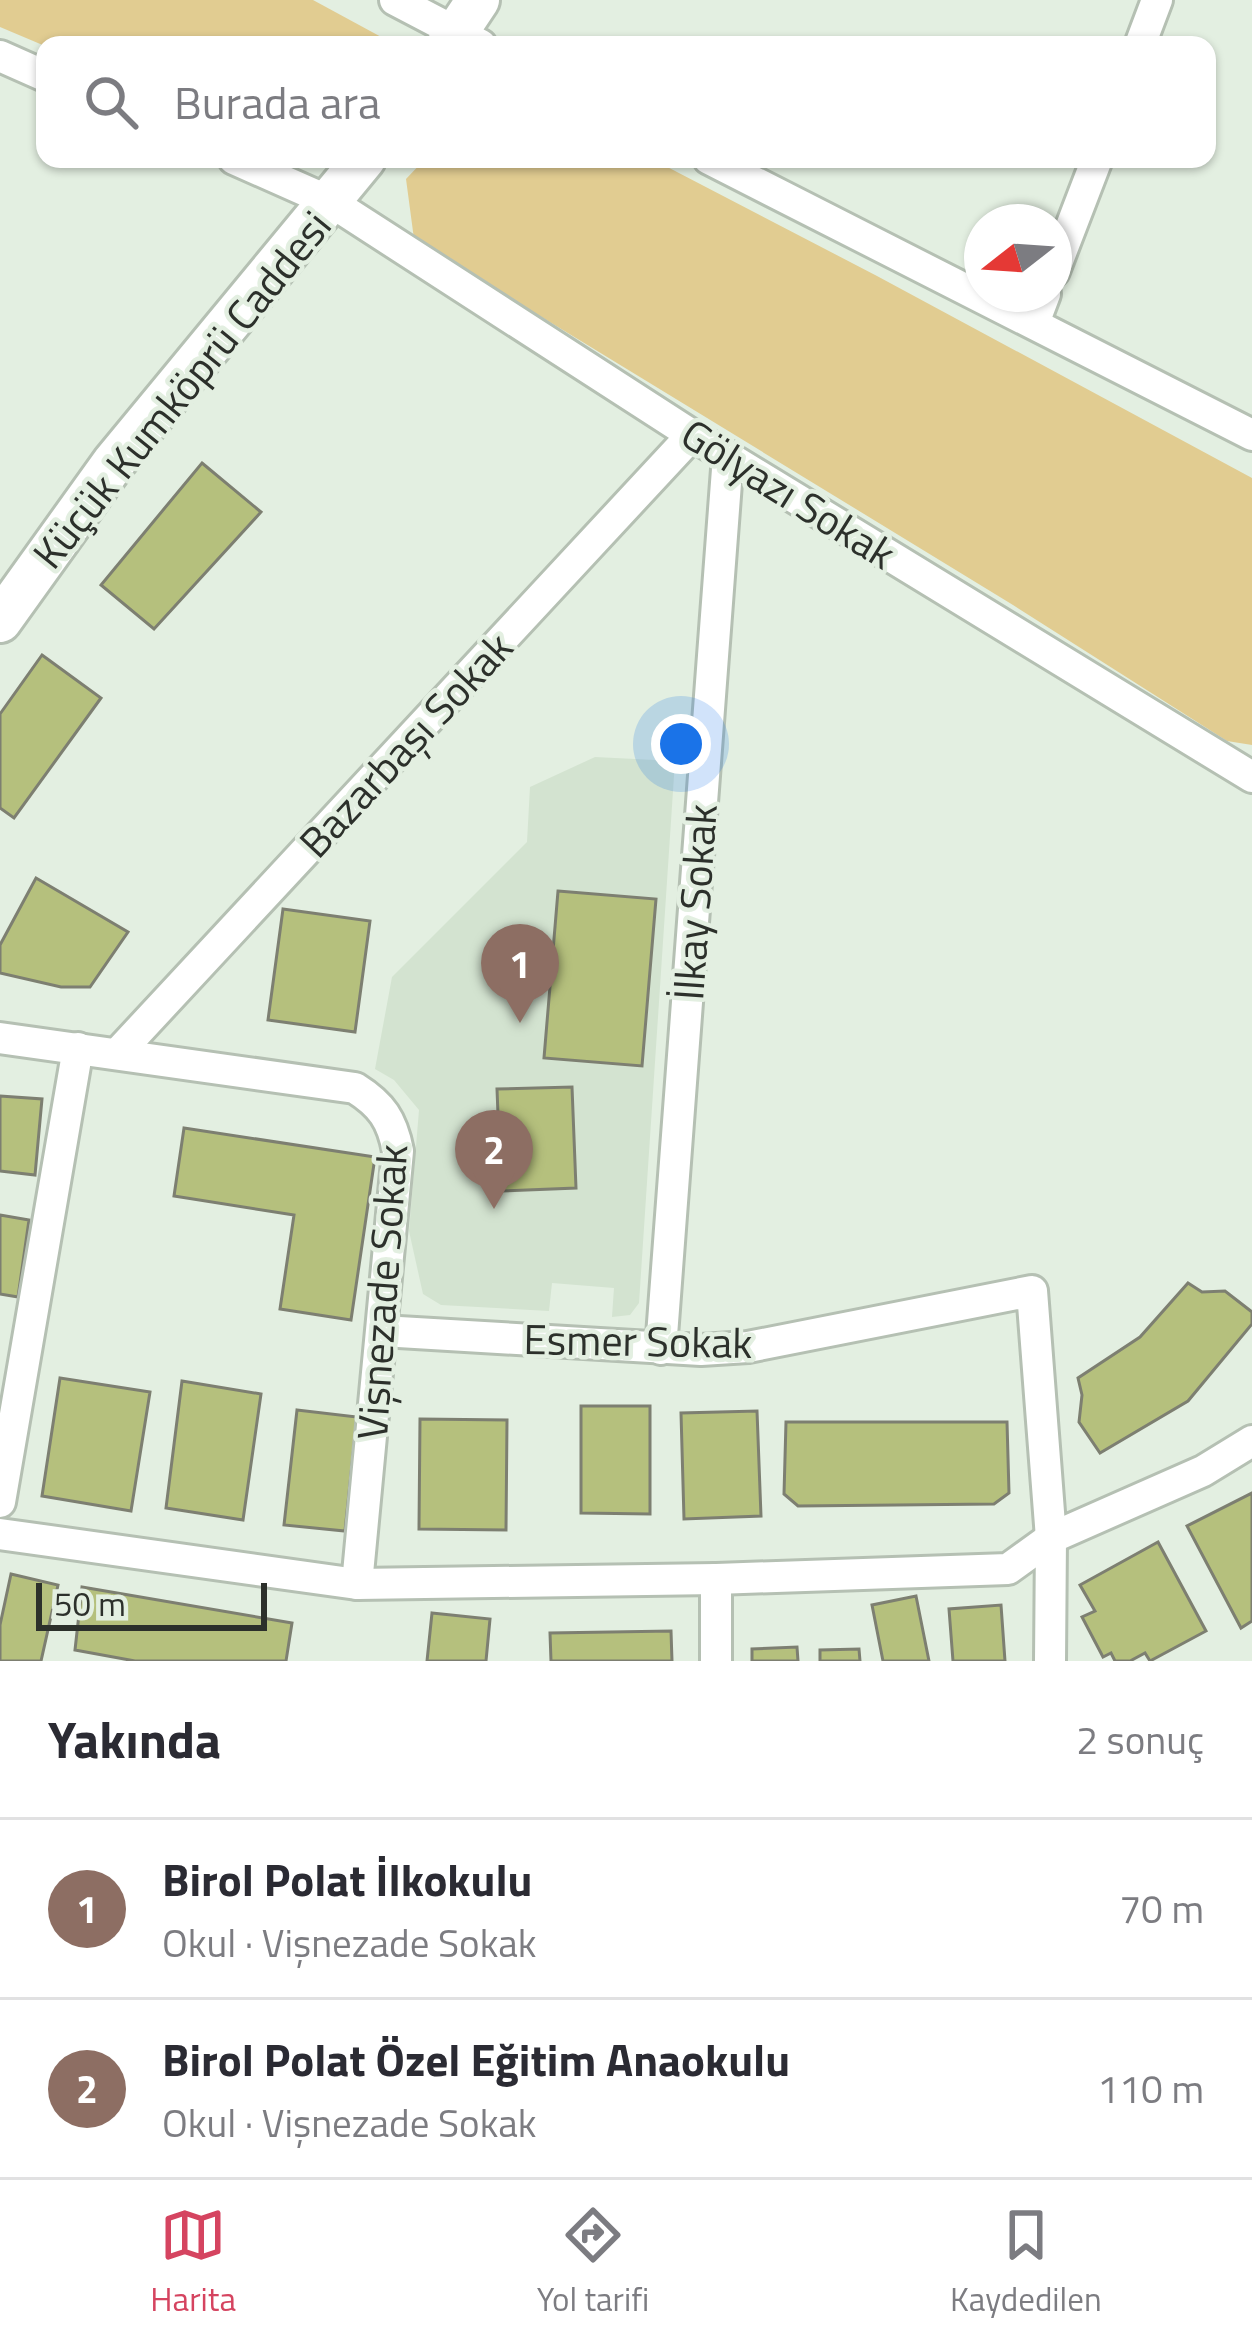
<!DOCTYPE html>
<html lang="tr">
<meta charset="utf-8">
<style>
:root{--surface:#fff;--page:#f2f2f3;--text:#2b2b33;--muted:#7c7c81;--line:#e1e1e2;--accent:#d54460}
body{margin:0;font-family:"Titillium Web",sans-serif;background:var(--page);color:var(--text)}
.compass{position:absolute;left:964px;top:204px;width:108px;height:108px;border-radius:50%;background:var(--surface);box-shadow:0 3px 9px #0004;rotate:253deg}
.scale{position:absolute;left:36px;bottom:30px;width:231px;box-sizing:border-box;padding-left:12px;border:6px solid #2c302b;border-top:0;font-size:33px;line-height:42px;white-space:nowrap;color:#2c302b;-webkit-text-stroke:9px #e3efe1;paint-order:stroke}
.you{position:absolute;left:681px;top:744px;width:42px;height:42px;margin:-30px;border:9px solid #fff;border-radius:50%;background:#1a73e8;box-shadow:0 0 0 18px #1a73e833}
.badge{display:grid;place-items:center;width:78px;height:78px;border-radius:50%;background:var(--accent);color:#fff;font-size:39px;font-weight:700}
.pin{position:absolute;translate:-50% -99px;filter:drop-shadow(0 3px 6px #0008)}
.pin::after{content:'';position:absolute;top:63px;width:42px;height:36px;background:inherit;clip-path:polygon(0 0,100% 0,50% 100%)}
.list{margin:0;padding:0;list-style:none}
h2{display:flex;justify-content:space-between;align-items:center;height:156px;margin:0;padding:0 48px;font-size:51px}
h2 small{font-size:39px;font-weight:400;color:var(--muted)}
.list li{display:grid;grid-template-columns:78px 1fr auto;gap:36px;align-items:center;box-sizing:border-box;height:180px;padding:0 48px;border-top:3px solid var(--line)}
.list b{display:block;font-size:45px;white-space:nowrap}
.list p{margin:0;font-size:39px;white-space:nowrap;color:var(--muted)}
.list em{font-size:39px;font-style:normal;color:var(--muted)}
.icon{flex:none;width:66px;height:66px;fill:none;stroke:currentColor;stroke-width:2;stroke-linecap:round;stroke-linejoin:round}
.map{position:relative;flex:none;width:1252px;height:1661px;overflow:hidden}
.search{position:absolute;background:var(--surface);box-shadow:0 3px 9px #0004;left:36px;right:36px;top:36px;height:132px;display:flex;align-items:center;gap:30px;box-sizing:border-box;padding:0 42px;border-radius:24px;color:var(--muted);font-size:45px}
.sheet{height:516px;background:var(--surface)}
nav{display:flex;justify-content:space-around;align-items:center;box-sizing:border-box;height:168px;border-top:3px solid var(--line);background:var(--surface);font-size:33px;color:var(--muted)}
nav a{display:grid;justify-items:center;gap:6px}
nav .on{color:var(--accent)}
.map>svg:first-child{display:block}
.built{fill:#d3e3d0}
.green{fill:#e1cc91}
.building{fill:#b5c07d;stroke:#7d7f71;stroke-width:3}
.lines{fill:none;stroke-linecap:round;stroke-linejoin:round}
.street-casing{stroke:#b5c0b3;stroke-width:36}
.secondary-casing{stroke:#b5c0b3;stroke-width:48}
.street{stroke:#fff;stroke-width:30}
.secondary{stroke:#fff;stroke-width:42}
.labels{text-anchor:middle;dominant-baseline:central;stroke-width:9;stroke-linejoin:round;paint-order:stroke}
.street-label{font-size:42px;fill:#2c302b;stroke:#e3efe1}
</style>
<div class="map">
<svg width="1252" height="1661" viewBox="0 0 1252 1661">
<rect width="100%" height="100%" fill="#e3efe1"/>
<path class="built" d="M595,757L675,761L639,1303L630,1315L612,1317L614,1288L552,1283L549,1311L441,1305L423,1294L409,1231L419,1110L394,1080L375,1069L392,977L527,842L530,787Z"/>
<g class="green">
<path d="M0,0H313L396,45L45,46L0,27Z"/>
<path d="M425,159H652L877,276L1252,478V745L1227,741L1013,605L414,239L406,179Z"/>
</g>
<g class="building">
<path d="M202,463L261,512L154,629L101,585Z"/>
<path d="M42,655L101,698L14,818L0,808V714Z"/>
<path d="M36,878L128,932L90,987H61L0,973V945Z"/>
<path d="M558,891L656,899L642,1066L544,1058Z"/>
<path d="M283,909L370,921L355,1032L268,1020Z"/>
<path d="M572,1087L576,1188L501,1191L497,1089Z"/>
<path d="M0,1096L42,1099L35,1175L0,1171Z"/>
<path d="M184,1128L375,1157L351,1320L280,1309L294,1215L174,1196Z"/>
<path d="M0,1215L29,1220L18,1297L0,1294Z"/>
<path d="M1188,1283L1202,1292L1225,1291L1252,1312V1324L1188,1401L1100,1453L1079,1422L1082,1395L1078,1378L1140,1337Z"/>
<path d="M60,1378L150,1392L131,1511L42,1496Z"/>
<path d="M182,1381L261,1394L243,1520L166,1508Z"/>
<path d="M581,1406H650V1514L581,1513Z"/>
<path d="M297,1410L357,1417L345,1531L284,1525Z"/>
<path d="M757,1411L761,1516L684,1519L681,1413Z"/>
<path d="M420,1419L507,1420L506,1530L419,1529Z"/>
<path d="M786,1422H1007L1009,1493L994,1504L798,1506L784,1494Z"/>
<path d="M1252,1493V1621L1241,1628L1187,1526Z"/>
<path d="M1158,1542L1206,1631L1150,1661L1145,1653L1130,1661H1115L1111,1653L1103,1657L1082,1617L1095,1611L1080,1585Z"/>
<path d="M11,1574L58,1585L41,1661H0V1625Z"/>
<path d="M82,1587L292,1623L286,1661H135L75,1650Z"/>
<path d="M916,1596L929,1661H883L872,1605Z"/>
<path d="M1001,1605L1005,1661H953L949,1609Z"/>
<path d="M432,1613L490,1619L486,1661H427Z"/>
<path d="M671,1631L672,1661H551L550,1633Z"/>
<path d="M797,1647L798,1661H752V1649Z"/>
<path d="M859,1649L860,1661H820V1650Z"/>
</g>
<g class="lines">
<g class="street-casing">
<g id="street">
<path d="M395,0L481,45"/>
<path d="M1140,45L1157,0"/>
<path d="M0,56L45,76"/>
<path d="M234,159L331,202L692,435L1252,777"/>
<path d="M709,159L1252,435"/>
<path d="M1054,271L1097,159"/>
<path d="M1034,323L1045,294"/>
<path d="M0,1038L355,1088C382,1105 392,1120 398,1151L357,1584"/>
<path d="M118,1053L692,435"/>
<path d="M382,1331L701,1350L748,1347L1032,1291L1051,1538L1050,1661"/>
<path d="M661,1349L728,456"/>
<path d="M0,1502L78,1048"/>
<path d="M0,1534L357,1584L716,1579L1008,1569L1051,1538L1203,1471L1252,1441"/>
<path d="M716,1661V1579"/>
</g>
</g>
<g class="secondary-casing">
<g id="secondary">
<path d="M448,45L478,0"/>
<path d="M0,621L114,462L364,159"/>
</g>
</g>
<use href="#street" class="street"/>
<use href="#secondary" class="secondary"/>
</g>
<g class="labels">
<g class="street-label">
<text transform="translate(181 389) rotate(-51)">Küçük Kumköprü Caddesi</text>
<text transform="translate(789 493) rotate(32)">Gölyazı Sokak</text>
<text transform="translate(405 744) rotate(-47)">Bazarbaşı Sokak</text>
<text transform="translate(694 902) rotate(-86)">İlkay Sokak</text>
<text transform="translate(381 1292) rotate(-86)">Vişnezade Sokak</text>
<text transform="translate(638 1340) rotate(1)">Esmer Sokak</text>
</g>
</g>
</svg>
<svg class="compass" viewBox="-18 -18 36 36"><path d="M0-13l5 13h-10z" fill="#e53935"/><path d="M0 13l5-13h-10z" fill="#7c7c81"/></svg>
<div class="scale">50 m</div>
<div class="you"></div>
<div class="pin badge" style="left:520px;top:1023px;background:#8d6e63">1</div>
<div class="pin badge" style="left:494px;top:1209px;background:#8d6e63">2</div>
<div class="search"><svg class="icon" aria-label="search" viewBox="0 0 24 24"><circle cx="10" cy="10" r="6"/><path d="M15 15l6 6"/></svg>Burada ara</div>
</div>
<section class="sheet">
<h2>Yakında<small>2 sonuç</small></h2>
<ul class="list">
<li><span class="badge" style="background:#8d6e63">1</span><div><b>Birol Polat İlkokulu</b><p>Okul · Vişnezade Sokak</p></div><em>70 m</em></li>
<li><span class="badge" style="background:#8d6e63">2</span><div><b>Birol Polat Özel Eğitim Anaokulu</b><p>Okul · Vişnezade Sokak</p></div><em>110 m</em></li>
</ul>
</section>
<nav>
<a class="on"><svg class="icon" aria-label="map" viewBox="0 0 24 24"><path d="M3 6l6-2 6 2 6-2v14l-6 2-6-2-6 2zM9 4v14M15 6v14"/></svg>Harita</a>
<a><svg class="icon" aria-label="directions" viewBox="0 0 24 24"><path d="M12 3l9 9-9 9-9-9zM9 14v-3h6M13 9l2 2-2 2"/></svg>Yol tarifi</a>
<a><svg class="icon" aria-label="saved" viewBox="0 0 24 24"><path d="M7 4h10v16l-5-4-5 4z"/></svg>Kaydedilen</a>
</nav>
